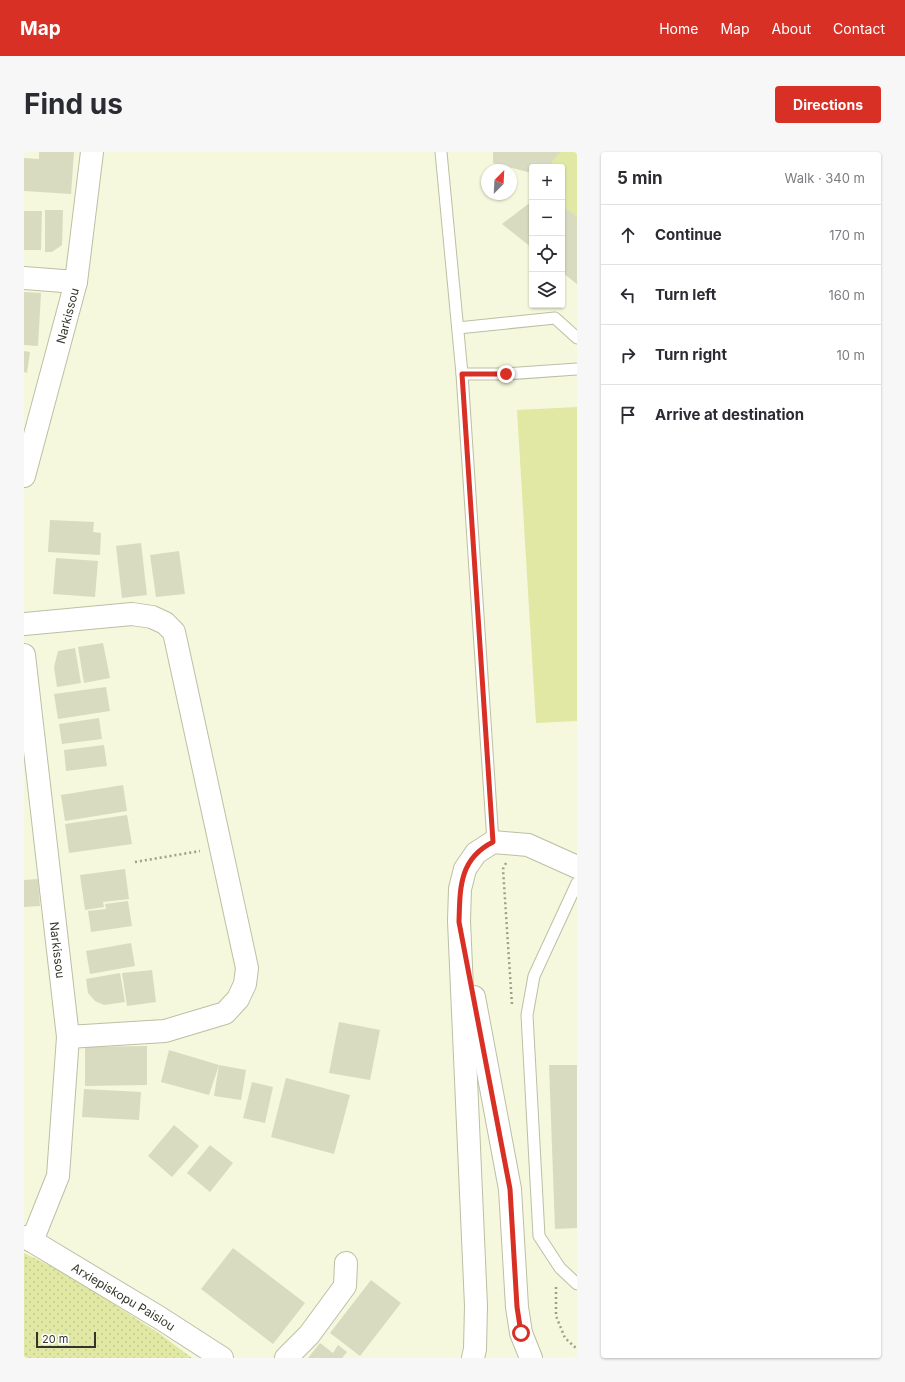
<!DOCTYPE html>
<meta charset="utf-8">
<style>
:root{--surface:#fff;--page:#f7f7f7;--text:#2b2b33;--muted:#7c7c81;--line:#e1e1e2;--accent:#d93025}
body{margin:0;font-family:Inter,sans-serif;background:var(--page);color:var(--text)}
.controls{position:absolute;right:12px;top:12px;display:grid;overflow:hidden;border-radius:4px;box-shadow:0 1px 3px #0004}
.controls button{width:36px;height:36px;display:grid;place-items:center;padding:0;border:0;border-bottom:1px solid var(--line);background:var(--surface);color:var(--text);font:20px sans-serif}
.compass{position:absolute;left:457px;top:12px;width:36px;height:36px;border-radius:50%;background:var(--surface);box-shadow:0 1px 3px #0004;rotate:24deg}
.scale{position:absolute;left:12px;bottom:10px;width:60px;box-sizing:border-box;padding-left:4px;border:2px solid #34352a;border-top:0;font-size:11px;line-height:14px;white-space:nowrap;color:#34352a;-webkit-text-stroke:3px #fff;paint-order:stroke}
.stop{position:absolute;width:12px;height:12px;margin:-9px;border:3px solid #d93025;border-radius:50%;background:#fff}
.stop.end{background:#d93025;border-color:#fff;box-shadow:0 1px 4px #0008}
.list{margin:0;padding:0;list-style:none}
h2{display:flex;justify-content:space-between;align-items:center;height:52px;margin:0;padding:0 16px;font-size:17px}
h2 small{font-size:13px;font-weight:400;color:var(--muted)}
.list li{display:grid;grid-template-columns:26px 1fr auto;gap:12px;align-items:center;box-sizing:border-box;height:60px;padding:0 16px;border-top:1px solid var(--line)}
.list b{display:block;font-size:15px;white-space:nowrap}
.list em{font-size:13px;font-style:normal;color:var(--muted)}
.icon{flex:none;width:22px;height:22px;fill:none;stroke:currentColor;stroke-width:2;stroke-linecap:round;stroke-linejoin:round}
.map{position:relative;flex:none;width:553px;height:1206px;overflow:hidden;border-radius:4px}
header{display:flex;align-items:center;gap:24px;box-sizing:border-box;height:56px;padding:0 20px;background:var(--accent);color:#fff}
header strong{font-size:19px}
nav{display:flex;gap:22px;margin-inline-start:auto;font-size:14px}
.intro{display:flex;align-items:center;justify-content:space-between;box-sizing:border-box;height:96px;padding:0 24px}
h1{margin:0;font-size:28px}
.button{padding:10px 18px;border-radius:4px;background:var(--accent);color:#fff;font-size:14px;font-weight:700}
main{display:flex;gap:24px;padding:0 24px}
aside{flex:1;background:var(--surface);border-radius:4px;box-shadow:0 1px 3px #0004}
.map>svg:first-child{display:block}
.grass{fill:url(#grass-dots)}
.pitch{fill:#e1e8a3}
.building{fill:#d8dbc0}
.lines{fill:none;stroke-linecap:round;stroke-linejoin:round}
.lane-casing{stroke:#bcbfa4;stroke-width:13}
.street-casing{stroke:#bcbfa4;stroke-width:24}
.path{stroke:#9d9f8b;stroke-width:2.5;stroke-dasharray:2 3;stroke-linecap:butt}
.lane{stroke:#fff;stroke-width:11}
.street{stroke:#fff;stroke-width:22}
.route{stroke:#d93025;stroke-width:5}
.labels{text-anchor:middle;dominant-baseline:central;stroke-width:4;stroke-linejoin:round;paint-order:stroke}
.street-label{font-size:12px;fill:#34352a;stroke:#fff}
</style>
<header>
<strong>Map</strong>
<nav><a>Home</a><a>Map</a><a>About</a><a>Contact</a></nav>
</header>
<div class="intro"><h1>Find us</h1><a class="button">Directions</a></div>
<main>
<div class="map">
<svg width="553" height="1206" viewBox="0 0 553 1206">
<defs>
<pattern id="grass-dots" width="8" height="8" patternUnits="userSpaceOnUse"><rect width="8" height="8" fill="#e1e8a3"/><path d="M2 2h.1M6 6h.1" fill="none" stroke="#c2c88c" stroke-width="1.8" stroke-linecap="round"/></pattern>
</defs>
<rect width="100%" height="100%" fill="#f5f8dc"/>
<path class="grass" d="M0,1101L41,1121L136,1182L168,1206H0Z"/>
<g class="pitch">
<path d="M469,0H553V132L538,120V15H508V21L469,11Z"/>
<path d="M553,255V569L512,571L493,258Z"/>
</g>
<g class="building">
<path d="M15,0H50L47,42L0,39V6L15,7Z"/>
<path d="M469,0H536L524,15H508V21L469,11Z"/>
<path d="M508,49V96L478,72Z"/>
<path d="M538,53L553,65V132L538,120Z"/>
<path d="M21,58H39L38,93L28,100H21Z"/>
<path d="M0,59H18L17,98H0Z"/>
<path d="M0,140L17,141L14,194L0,193Z"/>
<path d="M0,199L6,200L3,221L0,220Z"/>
<path d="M26,368L70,370L69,380L77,381L76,403L24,400Z"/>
<path d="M117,391L123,443L98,446L92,394Z"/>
<path d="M155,399L161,442L132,445L126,403Z"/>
<path d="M32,406L74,409L71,445L29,442Z"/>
<path d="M79,491L86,526L60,531L54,495Z"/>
<path d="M51,496L57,531L33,535L30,515L34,499Z"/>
<path d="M82,535L86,559L34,567L30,542Z"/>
<path d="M75,566L78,587L38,592L35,572Z"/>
<path d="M80,593L83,614L42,619L40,598Z"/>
<path d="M99,633L103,659L41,669L37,643Z"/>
<path d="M103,663L108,692L45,701L41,672Z"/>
<path d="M101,717L105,747L79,750L80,755L61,758L56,723Z"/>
<path d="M14,727L16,754L0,755V728Z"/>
<path d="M104,749L108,774L67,780L64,759L82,757L81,752Z"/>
<path d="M107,791L111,814L66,822L62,799Z"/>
<path d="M128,818L132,850L103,854L98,821Z"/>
<path d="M96,821L101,850L80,853L71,849L64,841L62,827Z"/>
<path d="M315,870L356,878L346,928L305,921Z"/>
<path d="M123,894V933L61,934V895Z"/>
<path d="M145,898L195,913L222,918L217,948L190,944L195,913L185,943L137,930Z"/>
<path d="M525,913H553V1076L531,1077Z"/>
<path d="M262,926L326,943L310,1002L247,985Z"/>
<path d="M228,930L249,935L241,971L219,966Z"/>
<path d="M60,937L117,940L115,968L58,965Z"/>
<path d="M150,973L175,994L148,1025L124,1004Z"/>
<path d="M186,993L209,1011L186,1040L163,1021Z"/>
<path d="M209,1096L281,1151L249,1192L177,1137Z"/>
<path d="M347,1128L377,1151L336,1204L306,1181Z"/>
<path d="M296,1191L309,1201L314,1193L323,1200L318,1206H284Z"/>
</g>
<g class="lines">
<g class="lane-casing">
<g id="lane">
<path d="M417,0L438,222L469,690"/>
<path d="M434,176L531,166L553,186"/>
<path d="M438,222H482L553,217"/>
<path d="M553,731L510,824L503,863L515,1084L536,1116L553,1132"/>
</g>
</g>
<g class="street-casing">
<g id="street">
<path d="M0,126L52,130"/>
<path id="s1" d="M0,324L52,130L68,0"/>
<path d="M0,472L108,462L128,465L141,471L150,480L223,816L221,832L214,847L201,861L141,879L44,885"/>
<path id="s2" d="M0,503L44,885L34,1024L8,1089"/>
<path d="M450,845L486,1037L493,1155L497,1181L507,1206"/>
<path id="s3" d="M0,1085L8,1089L136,1166L198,1206"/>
<path d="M262,1206L285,1183L321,1134L322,1111"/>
<path d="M449,1206L451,1197L452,1154L435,769L436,737L441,717L452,701L469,690L504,693L553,715"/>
</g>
</g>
<g class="path">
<path d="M111,710L176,699"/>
<path d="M482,711L479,717L488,853"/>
<path d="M532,1135V1164L541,1186L553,1197"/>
</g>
<use href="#lane" class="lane"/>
<use href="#street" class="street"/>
</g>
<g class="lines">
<path class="route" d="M482,222H438L469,690C435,707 436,736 435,770L486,1037L493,1155L497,1181"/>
</g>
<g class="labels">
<g class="street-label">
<text stroke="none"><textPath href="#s1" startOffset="166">Narkissou</textPath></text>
<text stroke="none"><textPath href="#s2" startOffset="297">Narkissou</textPath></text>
<text stroke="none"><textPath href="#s3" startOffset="116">Arxiepiskopu Paisiou</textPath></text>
</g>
</g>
</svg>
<div class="controls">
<button>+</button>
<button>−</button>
<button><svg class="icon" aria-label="locate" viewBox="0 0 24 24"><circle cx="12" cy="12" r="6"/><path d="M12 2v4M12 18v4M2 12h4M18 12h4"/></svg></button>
<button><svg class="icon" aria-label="layers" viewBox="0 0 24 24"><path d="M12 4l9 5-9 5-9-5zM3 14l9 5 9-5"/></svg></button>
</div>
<svg class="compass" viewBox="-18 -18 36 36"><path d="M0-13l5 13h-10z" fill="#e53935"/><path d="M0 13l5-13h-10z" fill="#7c7c81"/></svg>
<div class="scale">20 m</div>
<div class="stop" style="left:497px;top:1181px"></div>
<div class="stop end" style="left:482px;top:222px"></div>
</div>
<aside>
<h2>5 min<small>Walk · 340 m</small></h2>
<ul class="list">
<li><svg class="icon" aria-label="ahead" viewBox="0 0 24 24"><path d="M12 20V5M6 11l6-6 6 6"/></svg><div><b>Continue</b></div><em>170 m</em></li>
<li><svg class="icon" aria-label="left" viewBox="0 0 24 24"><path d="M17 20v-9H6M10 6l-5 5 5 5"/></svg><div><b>Turn left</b></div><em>160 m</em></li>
<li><svg class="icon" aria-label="right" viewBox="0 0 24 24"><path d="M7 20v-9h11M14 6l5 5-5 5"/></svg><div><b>Turn right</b></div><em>10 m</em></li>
<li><svg class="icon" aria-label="arrive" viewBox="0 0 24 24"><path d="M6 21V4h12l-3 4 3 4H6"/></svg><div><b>Arrive at destination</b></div></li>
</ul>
</aside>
</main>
